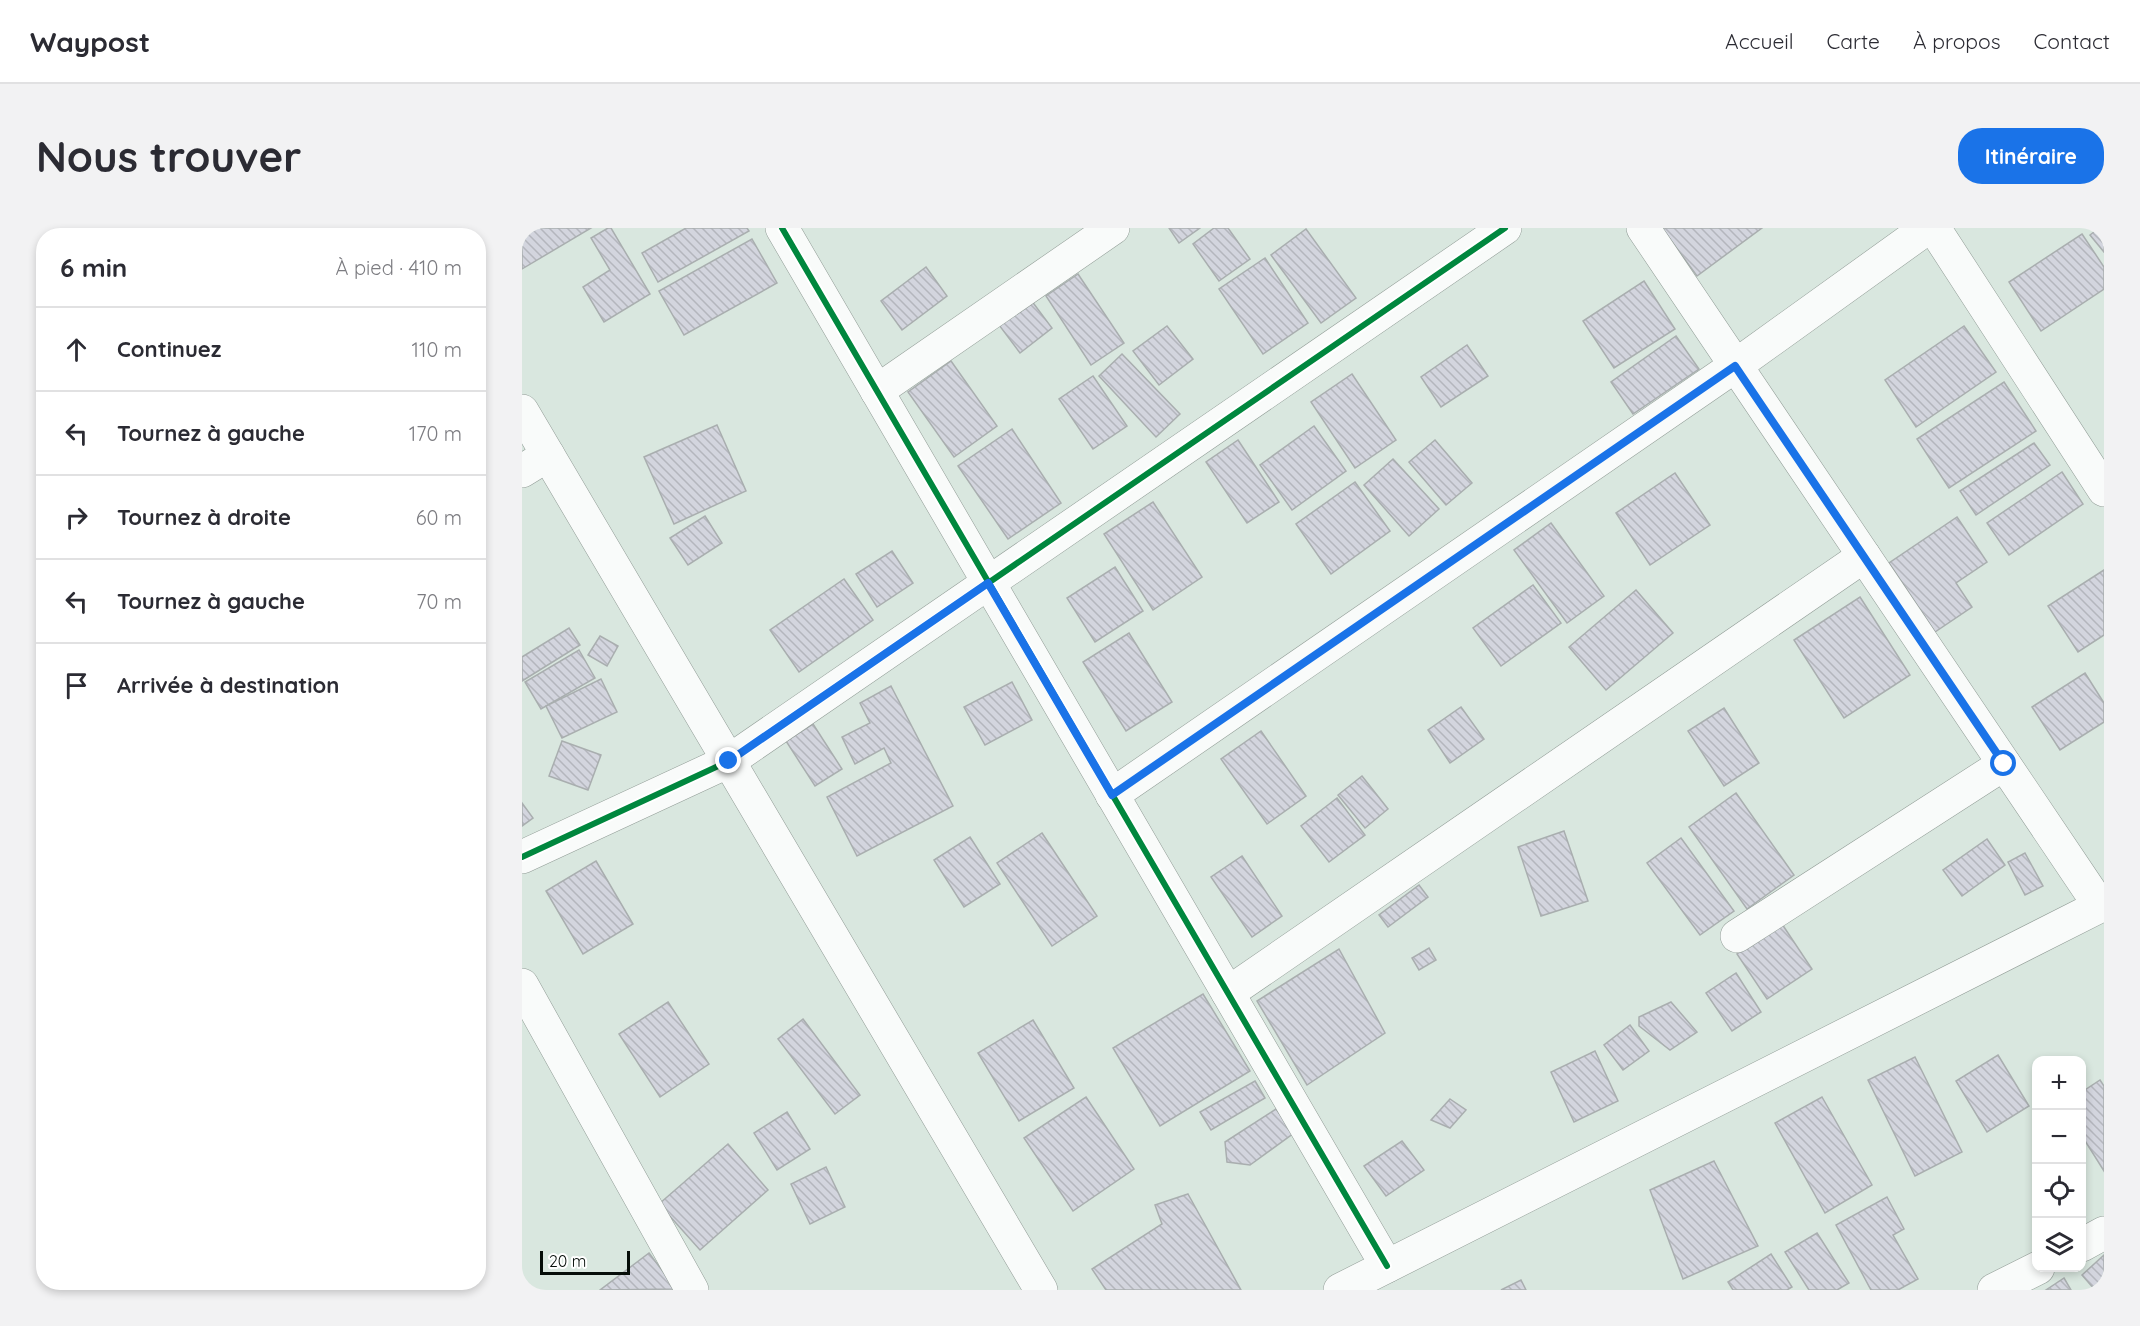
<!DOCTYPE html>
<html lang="fr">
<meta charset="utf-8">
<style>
:root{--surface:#fff;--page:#f2f2f3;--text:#2b2b33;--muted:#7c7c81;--line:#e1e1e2;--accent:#1a73e8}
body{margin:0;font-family:Quicksand,sans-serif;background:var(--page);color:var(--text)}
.controls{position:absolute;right:18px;bottom:18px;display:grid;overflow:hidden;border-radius:12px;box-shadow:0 3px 9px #0003}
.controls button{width:54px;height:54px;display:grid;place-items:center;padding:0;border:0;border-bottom:2px solid var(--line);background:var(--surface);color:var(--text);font:30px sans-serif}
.scale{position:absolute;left:18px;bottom:15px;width:90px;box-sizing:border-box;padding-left:6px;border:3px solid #060e09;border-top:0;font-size:16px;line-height:21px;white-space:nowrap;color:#060e09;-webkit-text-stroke:4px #fff;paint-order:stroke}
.stop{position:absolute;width:18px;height:18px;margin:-14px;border:4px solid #1a73e8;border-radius:50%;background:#fff}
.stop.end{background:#1a73e8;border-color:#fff;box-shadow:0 2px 6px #0008}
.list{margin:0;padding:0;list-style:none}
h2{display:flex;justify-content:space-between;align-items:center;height:78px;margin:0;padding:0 24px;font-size:26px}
h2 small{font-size:20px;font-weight:400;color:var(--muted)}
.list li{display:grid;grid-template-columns:39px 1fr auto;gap:18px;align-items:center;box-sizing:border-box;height:84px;padding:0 24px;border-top:2px solid var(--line)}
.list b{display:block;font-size:22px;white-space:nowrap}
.list em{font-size:20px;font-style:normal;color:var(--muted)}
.icon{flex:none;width:33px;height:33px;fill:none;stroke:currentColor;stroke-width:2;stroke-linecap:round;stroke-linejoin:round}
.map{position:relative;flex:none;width:1582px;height:1062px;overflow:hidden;border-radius:24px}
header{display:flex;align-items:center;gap:36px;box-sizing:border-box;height:84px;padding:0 30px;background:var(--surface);border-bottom:2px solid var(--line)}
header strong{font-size:28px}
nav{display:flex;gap:33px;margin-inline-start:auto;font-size:21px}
.intro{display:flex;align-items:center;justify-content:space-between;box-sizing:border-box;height:144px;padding:0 36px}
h1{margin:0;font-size:42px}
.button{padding:15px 27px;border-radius:24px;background:var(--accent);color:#fff;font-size:21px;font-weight:700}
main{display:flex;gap:36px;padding:0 36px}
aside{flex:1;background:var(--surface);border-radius:24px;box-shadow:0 3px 9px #0003}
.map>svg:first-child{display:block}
.building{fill:url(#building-back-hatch);stroke:#a9aeaf;stroke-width:1.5}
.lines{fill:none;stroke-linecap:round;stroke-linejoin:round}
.minor-casing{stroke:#919c96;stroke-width:34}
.minor{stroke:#f9fbfa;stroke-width:33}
.cycleway-casing{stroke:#fff;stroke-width:10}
.cycleway{stroke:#00873e;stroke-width:6}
.route{stroke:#1a73e8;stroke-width:8}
</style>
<header>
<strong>Waypost</strong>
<nav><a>Accueil</a><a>Carte</a><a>À propos</a><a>Contact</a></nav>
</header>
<div class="intro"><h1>Nous trouver</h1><a class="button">Itinéraire</a></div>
<main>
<aside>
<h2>6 min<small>À pied · 410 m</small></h2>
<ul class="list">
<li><svg class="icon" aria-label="ahead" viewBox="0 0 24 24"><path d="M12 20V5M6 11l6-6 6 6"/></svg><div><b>Continuez</b></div><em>110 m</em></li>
<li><svg class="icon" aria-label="left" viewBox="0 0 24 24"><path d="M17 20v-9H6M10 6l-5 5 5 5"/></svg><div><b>Tournez à gauche</b></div><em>170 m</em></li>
<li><svg class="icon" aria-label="right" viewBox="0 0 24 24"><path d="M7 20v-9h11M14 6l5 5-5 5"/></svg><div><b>Tournez à droite</b></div><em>60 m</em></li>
<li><svg class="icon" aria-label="left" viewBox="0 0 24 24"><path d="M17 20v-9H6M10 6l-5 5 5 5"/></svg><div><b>Tournez à gauche</b></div><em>70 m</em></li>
<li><svg class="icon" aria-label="arrive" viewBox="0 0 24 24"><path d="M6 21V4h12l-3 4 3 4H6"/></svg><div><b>Arrivée à destination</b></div></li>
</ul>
</aside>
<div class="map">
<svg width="1582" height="1062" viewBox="0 0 1582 1062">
<defs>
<pattern id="building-back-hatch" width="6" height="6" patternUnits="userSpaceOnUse" patternTransform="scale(1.5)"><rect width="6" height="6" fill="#d3d5de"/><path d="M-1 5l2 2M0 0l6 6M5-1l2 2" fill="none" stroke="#b4b6bd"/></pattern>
</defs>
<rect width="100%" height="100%" fill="#d9e7df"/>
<g class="building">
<path d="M0,0H69L0,41Z"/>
<path d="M86,0H89L128,66L82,94L61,59L88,42L69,10Z"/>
<path d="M164,0H225L227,3L136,54L120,25Z"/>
<path d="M647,0H678L657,15Z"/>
<path d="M692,0H706L728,31L697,53L671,16Z"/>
<path d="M1140,0H1240L1175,48Z"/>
<path d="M1577,0H1582V24L1568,7Z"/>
<path d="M784,1L834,70L799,95L749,27Z"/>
<path d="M1560,6L1582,39V61L1519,103L1487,54Z"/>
<path d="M230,11L255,55L162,107L137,63Z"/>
<path d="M743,30L786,95L741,126L697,61Z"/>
<path d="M404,39L425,68L380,102L359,73Z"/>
<path d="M556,46L602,115L569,137L524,68Z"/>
<path d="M1122,53L1153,101L1092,140L1061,93Z"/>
<path d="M509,72L530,100L498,125L477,97Z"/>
<path d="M645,98L671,131L637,157L611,123Z"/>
<path d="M1442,98L1474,144L1394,199L1363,152Z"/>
<path d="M1154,108L1177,141L1111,186L1089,154Z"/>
<path d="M945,117L966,148L919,179L899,149Z"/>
<path d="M600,126L658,186L634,209L577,148Z"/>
<path d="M429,133L475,198L432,229L386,164Z"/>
<path d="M830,146L874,212L833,240L789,174Z"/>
<path d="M571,148L605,198L571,221L537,171Z"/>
<path d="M1482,154L1514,203L1427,260L1395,211Z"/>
<path d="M195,197L224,263L152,296L122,229Z"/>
<path d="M792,198L824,243L770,282L738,237Z"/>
<path d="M490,201L539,275L486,311L436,238Z"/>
<path d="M716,212L757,274L725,295L684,234Z"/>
<path d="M913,212L950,255L924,277L887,234Z"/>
<path d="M1512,215L1528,237L1454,287L1438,263Z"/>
<path d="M871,231L917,281L887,308L842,257Z"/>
<path d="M1540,244L1561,276L1487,327L1465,295Z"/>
<path d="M1153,245L1188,297L1128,337L1094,285Z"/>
<path d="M833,254L868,303L809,346L774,296Z"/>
<path d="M631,274L680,349L631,382L582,306Z"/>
<path d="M183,288L200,315L166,337L148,310Z"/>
<path d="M1435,289L1465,334L1434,355L1450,379L1413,404L1367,335Z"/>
<path d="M1029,295L1082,368L1045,395L992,322Z"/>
<path d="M370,323L391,355L355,379L334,346Z"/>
<path d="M593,339L621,383L573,414L545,370Z"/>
<path d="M1582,342V407L1556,424L1526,378Z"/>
<path d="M322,351L351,392L277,444L248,402Z"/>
<path d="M1011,357L1039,395L979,438L951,400Z"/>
<path d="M1114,362L1151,405L1084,462L1047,419Z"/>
<path d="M1338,369L1388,447L1322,490L1272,412Z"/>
<path d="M47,400L58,417L0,453V429Z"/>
<path d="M607,405L650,474L604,503L561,434Z"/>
<path d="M78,408L96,418L85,438L66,427Z"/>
<path d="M57,422L73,450L19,481L3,454Z"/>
<path d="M1563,445L1582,475V494L1538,522L1510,479Z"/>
<path d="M79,451L95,484L40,510L24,478Z"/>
<path d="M490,454L510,492L463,517L442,479Z"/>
<path d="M369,458L431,578L335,628L305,569L369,535L362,520L333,536L320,509L348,495L338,475Z"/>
<path d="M939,479L962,511L928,535L906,502Z"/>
<path d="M1202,480L1237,535L1202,558L1166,503Z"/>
<path d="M291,496L320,541L293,558L264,513Z"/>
<path d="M739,503L784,568L745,596L699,531Z"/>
<path d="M40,513L79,527L66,562L27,548Z"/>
<path d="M840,548L866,581L843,600L816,567Z"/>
<path d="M1214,565L1272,647L1225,681L1167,599Z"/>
<path d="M815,570L843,607L807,634L779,598Z"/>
<path d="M0,575L11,590L0,598Z"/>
<path d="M1042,603L1066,673L1019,688L996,619Z"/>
<path d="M520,605L575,688L530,718L475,635Z"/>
<path d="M448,609L478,656L442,679L412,632Z"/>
<path d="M1159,610L1212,683L1178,707L1125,635Z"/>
<path d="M1465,611L1483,637L1440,668L1421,642Z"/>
<path d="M1503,625L1521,658L1503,667L1486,634Z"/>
<path d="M720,628L760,688L730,709L689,649Z"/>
<path d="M74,633L111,696L61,726L24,663Z"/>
<path d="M897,657L906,669L866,699L857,687Z"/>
<path d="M1260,696L1290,741L1245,771L1215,726Z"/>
<path d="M907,720L914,732L897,742L890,730Z"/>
<path d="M817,721L863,805L785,857L735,773Z"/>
<path d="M1214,745L1239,784L1210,803L1184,765Z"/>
<path d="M681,766L728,843L638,898L591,820Z"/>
<path d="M146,774L187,836L138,869L97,806Z"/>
<path d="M1149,774L1175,804L1148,822L1117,798V789Z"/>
<path d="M281,791L338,867L313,886L256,811Z"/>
<path d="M511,792L552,860L497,893L456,825Z"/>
<path d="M1108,797L1127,823L1101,842L1082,817Z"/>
<path d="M1073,823L1096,873L1052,894L1029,844Z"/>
<path d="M1476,827L1507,878L1465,904L1434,853Z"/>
<path d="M1393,829L1440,924L1393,948L1346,852Z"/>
<path d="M1578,852L1582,858V943L1560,908V864Z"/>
<path d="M733,853L743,870L689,902L678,884Z"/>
<path d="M564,869L612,941L551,983L502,910Z"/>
<path d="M1300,869L1350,957L1303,985L1253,895Z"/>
<path d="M928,871L944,882L928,900L909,892Z"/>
<path d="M754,881L772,905L728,937L705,934L703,914Z"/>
<path d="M265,884L288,921L255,942L232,905Z"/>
<path d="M880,913L902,942L864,968L842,938Z"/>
<path d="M206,916L246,962L178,1022L137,976Z"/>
<path d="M1192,933L1236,1018L1161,1051L1128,962Z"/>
<path d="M304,939L323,979L288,996L269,956Z"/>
<path d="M666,966L719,1062H584L570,1041L640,996L633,977Z"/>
<path d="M1365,969L1382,1001L1371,1007L1396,1051L1376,1062H1349L1314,997Z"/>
<path d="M1295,1005L1327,1055L1315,1062H1287L1263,1024Z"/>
<path d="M127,1025L154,1061L78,1062Z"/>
<path d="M1249,1026L1270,1059L1265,1062H1211L1206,1054Z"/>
<path d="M1582,1027V1062H1573L1560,1047Z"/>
<path d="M1542,1050L1549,1062H1524Z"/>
<path d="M999,1052L1004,1062H979Z"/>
</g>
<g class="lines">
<g class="minor-casing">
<g id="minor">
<path d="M260,0L865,1038"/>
<path d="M1121,0L1578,678"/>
<path d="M1412,0L1582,262"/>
<path d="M355,163L591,0"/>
<path d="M0,183L519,1062"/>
<path d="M0,243L26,227"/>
<path d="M590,567L1213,138L1405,0"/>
<path d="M0,629L207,533L983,0"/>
<path d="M1215,708L1482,536"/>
<path d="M0,757L170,1062"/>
<path d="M706,765L1342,328"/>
<path d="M1560,1017L1582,1005"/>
<path d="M818,1062L1582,676"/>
<path d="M1472,1062L1516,1040"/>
</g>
</g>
<use href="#minor" class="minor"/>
<g class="cycleway-casing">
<g id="cycleway">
<path d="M260,0L865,1038"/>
<path d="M0,629L207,533L983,0"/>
</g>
</g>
<use href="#cycleway" class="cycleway"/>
</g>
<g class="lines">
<path class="route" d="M207,533L466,355L590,567L1213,138L1482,536"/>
</g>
</svg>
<div class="controls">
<button>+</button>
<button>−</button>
<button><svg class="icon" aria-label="locate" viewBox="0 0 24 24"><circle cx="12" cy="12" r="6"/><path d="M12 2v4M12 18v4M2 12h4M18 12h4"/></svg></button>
<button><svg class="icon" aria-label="layers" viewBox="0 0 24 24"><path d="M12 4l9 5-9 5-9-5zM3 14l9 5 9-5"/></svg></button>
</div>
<div class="scale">20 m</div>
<div class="stop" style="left:1482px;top:536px"></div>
<div class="stop end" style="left:207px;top:533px"></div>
</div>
</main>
